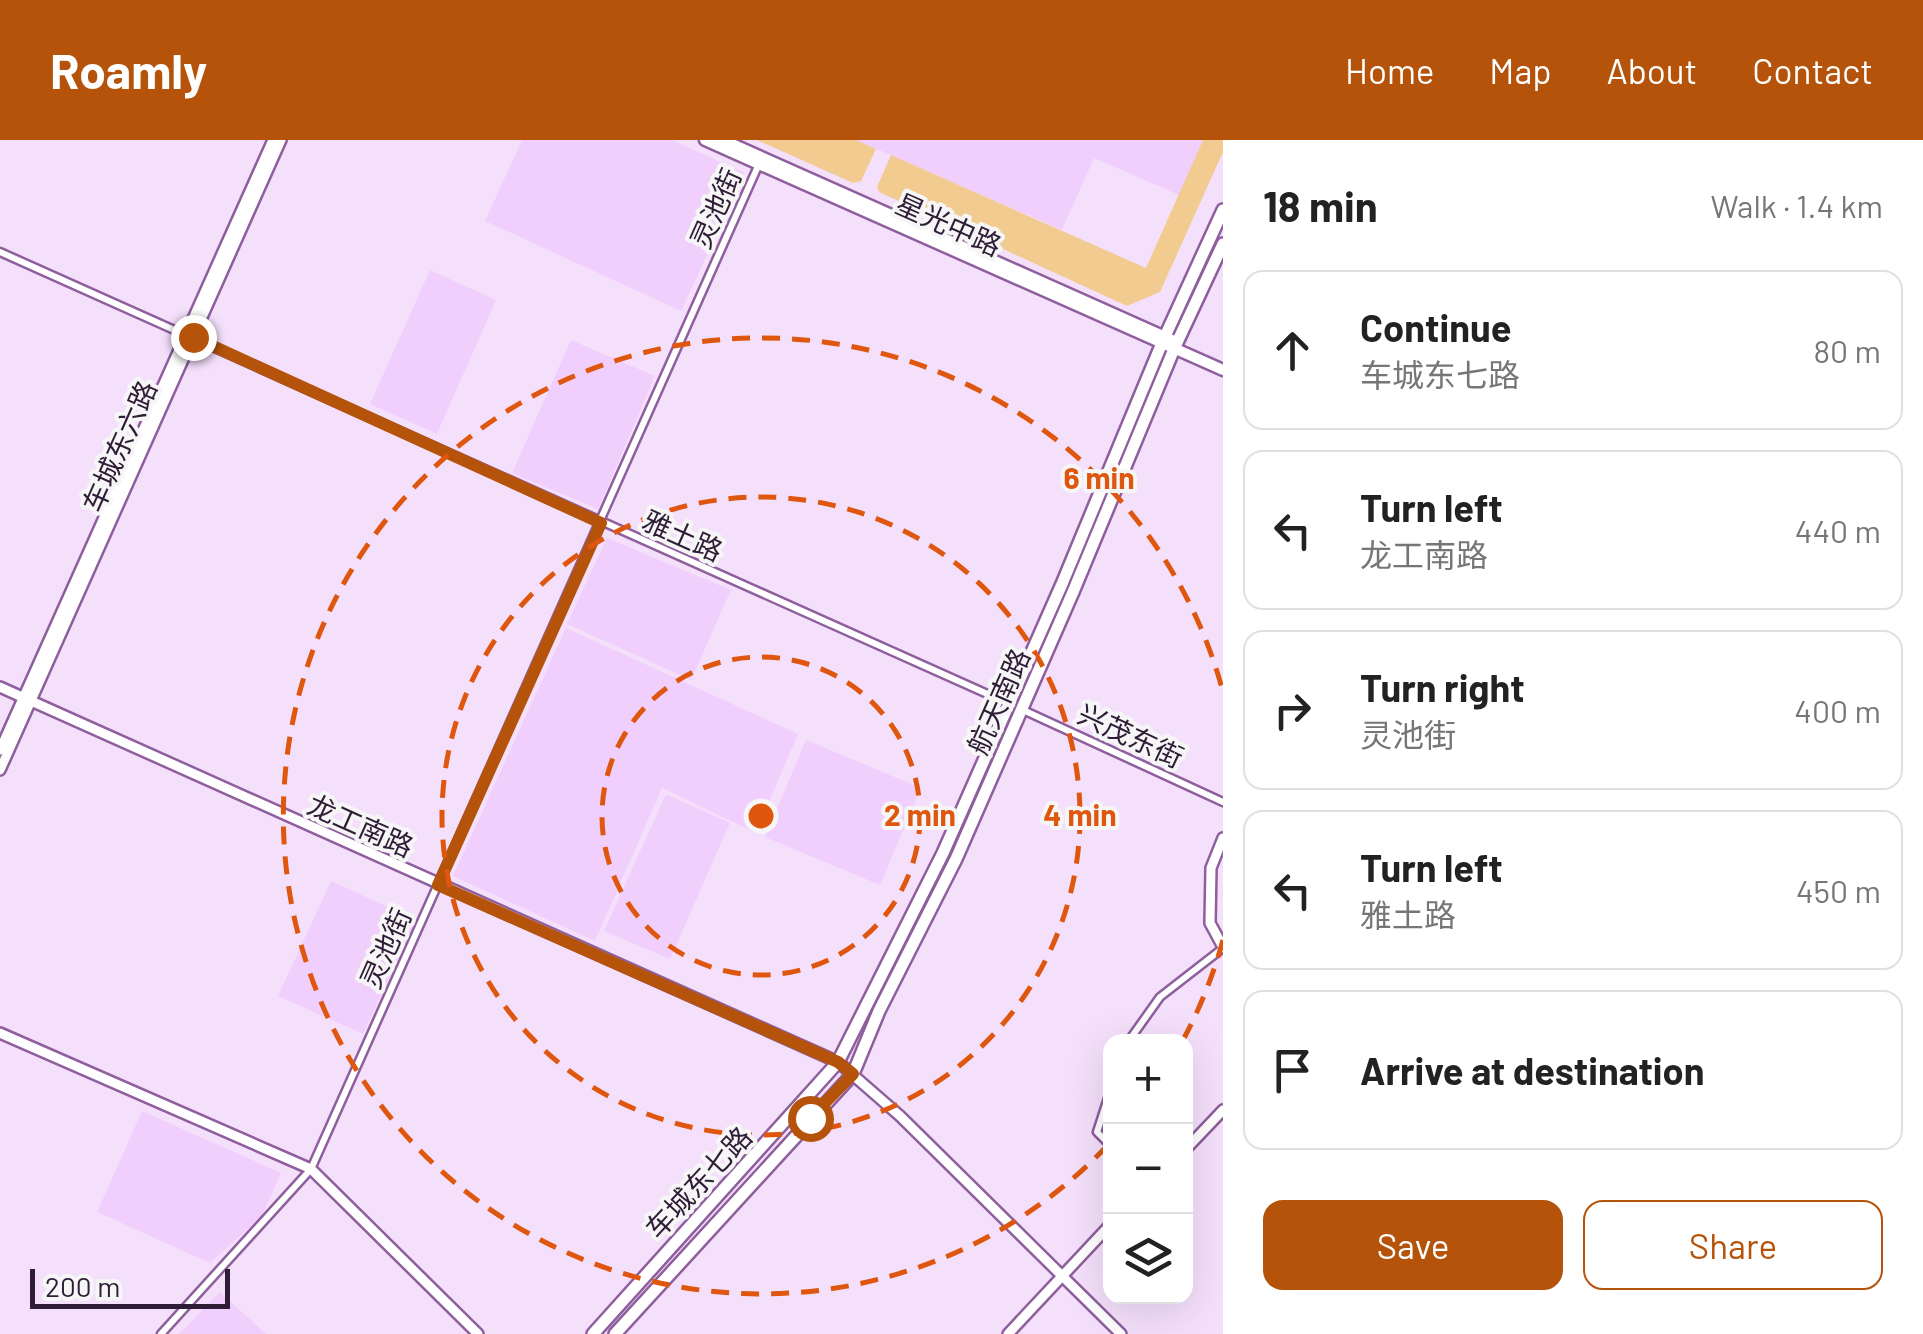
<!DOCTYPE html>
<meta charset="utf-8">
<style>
:root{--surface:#fff;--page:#f2f2f2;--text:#222;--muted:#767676;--line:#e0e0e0;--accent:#b45309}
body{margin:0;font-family:Barlow,"Noto Sans SC",sans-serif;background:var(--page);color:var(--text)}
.controls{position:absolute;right:30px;bottom:30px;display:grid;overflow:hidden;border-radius:20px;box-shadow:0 10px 40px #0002}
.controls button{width:90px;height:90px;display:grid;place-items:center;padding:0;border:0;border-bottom:2px solid var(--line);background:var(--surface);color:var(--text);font:50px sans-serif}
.scale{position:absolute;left:30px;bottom:25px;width:200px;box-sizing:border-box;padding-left:10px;border:5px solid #2f1c36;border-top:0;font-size:28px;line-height:35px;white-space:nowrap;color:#2f1c36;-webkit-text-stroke:8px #f6f6f6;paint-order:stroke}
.stop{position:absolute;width:30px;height:30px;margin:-22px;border:8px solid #b45309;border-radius:50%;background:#fff}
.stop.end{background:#b45309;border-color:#fff;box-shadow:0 2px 10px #0008}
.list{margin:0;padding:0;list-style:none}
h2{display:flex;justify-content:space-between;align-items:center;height:130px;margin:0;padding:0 40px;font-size:42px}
h2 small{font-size:32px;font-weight:400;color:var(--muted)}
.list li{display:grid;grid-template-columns:65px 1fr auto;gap:30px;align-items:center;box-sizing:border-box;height:160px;margin:0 20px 20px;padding:0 20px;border:2px solid var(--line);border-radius:20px}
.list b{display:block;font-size:38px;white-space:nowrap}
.list p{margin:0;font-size:32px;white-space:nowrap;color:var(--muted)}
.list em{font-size:32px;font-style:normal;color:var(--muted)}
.actions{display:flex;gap:20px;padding:30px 40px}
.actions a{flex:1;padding:22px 0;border:2px solid var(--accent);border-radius:20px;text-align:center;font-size:35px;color:var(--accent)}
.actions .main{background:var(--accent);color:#fff}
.icon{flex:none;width:55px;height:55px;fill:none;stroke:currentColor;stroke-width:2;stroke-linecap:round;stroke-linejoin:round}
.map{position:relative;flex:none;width:1223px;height:1194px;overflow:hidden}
header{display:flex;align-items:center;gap:60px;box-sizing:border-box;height:140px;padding:0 50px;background:var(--accent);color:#fff}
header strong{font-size:48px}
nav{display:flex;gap:55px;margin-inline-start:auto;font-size:35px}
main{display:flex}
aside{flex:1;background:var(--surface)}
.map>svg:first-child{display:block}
.built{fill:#f1cffc}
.green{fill:#f2cb91}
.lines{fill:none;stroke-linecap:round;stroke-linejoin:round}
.minor-casing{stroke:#8e5e9d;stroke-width:11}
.tertiary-casing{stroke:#8e5e9d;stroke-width:14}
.secondary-casing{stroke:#8e5e9d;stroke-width:15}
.primary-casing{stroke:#8e5e9d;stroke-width:16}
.minor{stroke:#fff;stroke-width:6}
.tertiary{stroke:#fff;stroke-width:9}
.secondary{stroke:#fff;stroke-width:10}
.primary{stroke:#fff;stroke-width:11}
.route{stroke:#b45309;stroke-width:12}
.ring{fill:none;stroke:#df560e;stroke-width:5;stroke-dasharray:18 12}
.labels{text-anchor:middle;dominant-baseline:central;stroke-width:8;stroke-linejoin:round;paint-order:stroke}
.street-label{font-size:28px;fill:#2f1c36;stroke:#f6f6f6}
.centre{fill:#df560e;stroke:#f6f6f6;stroke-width:5}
.ring-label{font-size:30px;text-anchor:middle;font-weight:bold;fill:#df560e;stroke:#f6f6f6;stroke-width:8;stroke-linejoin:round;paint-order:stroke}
</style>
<header>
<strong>Roamly</strong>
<nav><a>Home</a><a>Map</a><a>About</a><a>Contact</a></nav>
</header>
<main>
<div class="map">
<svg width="1223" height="1194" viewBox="0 0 1223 1194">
<rect width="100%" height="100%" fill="#f5e0fc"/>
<g class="built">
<path d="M522,0H672L745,33L681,171L485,81Z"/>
<path d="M856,0H1203L1179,55L1094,18L1062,90Z"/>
<path d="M430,130L496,160L437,294L370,264Z"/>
<path d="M571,200L655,236L598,369L512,333Z"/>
<path d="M607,398L731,450L691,540L567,484Z"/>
<path d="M566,488L798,594L756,693L662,648L595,801L453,736Z"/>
<path d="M806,600L921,648L880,745L765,697Z"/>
<path d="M666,654L730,683L670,819L604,791Z"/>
<path d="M331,741L416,780L363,894L278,856Z"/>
<path d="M142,971L281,1033L262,1076L210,1123L97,1072Z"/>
<path d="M220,1152L266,1194H179Z"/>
</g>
<g class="green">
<path d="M757,0H856L876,9L861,41L853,43Z"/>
<path d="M1203,0H1223V12L1160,152L1127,166L879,52L877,47L891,15L1146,128Z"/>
</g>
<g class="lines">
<g class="minor-casing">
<g id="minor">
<path d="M0,112L1012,565"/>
<path d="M1023,570L1223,662"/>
<path d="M1128,902L1160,857L1223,808"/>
<path d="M1110,952L1097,992L1110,1005"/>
<path d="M161,1194L311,1029L759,24"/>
</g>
</g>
<g class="tertiary-casing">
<g id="tertiary">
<path d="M0,547L838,922L900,976L1121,1194"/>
<path d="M0,610L273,0"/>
<path d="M0,630L281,0"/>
<path d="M1223,698L1211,728L1210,783L1223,807"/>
<path d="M0,893L311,1029L478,1194"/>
<path d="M1186,1009L1223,970"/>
<path d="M1008,1194L1110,1085"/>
</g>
</g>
<g class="secondary-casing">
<g id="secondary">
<path d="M705,0L1223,230"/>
<path d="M723,0L1172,200"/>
</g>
</g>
<g class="primary-casing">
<g id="primary">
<path d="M593,1194L838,922L943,713L1062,444L1162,203L1223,70"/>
<path d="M615,1194L853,934L879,871L956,719L1073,452L1174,209L1223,104"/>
</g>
</g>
<use href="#minor" class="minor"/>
<use href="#tertiary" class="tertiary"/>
<use href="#secondary" class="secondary"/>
<use href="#primary" class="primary"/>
</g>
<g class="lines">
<path class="route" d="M193,197L601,383L438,745L838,922L853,934L810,978"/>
</g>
<g class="ring">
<circle cx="761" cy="676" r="159"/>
<circle cx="761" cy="676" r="319"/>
<path d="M1223 800A478 478 0 0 1 1183 900M1108 1005A478 478 0 1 1 1223 552"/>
</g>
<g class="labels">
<g class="street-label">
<text transform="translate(715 68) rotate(-66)">灵池街</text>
<text transform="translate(949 84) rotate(24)">星光中路</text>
<text transform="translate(119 306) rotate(-66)">车城东六路</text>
<text transform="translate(683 395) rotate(24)">雅土路</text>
<text transform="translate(998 561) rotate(-66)">航天南路</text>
<text transform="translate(1131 595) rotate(25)">兴茂东街</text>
<text transform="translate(361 685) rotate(24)">龙工南路</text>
<text transform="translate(385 808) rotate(-66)">灵池街</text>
<text transform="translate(698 1042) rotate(-47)">车城东七路</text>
</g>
</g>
<circle cx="761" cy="676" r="15" class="centre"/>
<g class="ring-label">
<text x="1099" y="349">6 min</text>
<text x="920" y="686">2 min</text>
<text x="1080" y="686">4 min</text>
</g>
</svg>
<div class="controls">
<button>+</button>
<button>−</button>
<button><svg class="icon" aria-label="layers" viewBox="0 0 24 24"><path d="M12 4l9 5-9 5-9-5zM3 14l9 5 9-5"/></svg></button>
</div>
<div class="scale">200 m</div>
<div class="stop" style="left:810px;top:978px"></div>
<div class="stop end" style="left:193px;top:197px"></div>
</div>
<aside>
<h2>18 min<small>Walk · 1.4 km</small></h2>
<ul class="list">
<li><svg class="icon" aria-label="ahead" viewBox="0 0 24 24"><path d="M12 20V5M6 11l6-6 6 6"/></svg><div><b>Continue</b><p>车城东七路</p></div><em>80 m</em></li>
<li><svg class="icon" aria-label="left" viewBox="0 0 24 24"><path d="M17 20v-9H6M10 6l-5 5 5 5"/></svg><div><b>Turn left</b><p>龙工南路</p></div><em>440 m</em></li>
<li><svg class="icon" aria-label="right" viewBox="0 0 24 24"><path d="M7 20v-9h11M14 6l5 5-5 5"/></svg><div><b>Turn right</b><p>灵池街</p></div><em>400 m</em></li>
<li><svg class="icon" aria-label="left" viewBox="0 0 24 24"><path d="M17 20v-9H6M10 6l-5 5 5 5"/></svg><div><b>Turn left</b><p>雅土路</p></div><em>450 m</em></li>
<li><svg class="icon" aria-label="arrive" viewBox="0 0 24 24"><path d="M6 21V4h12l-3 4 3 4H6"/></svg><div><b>Arrive at destination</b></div></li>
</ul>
<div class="actions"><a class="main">Save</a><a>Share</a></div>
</aside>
</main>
